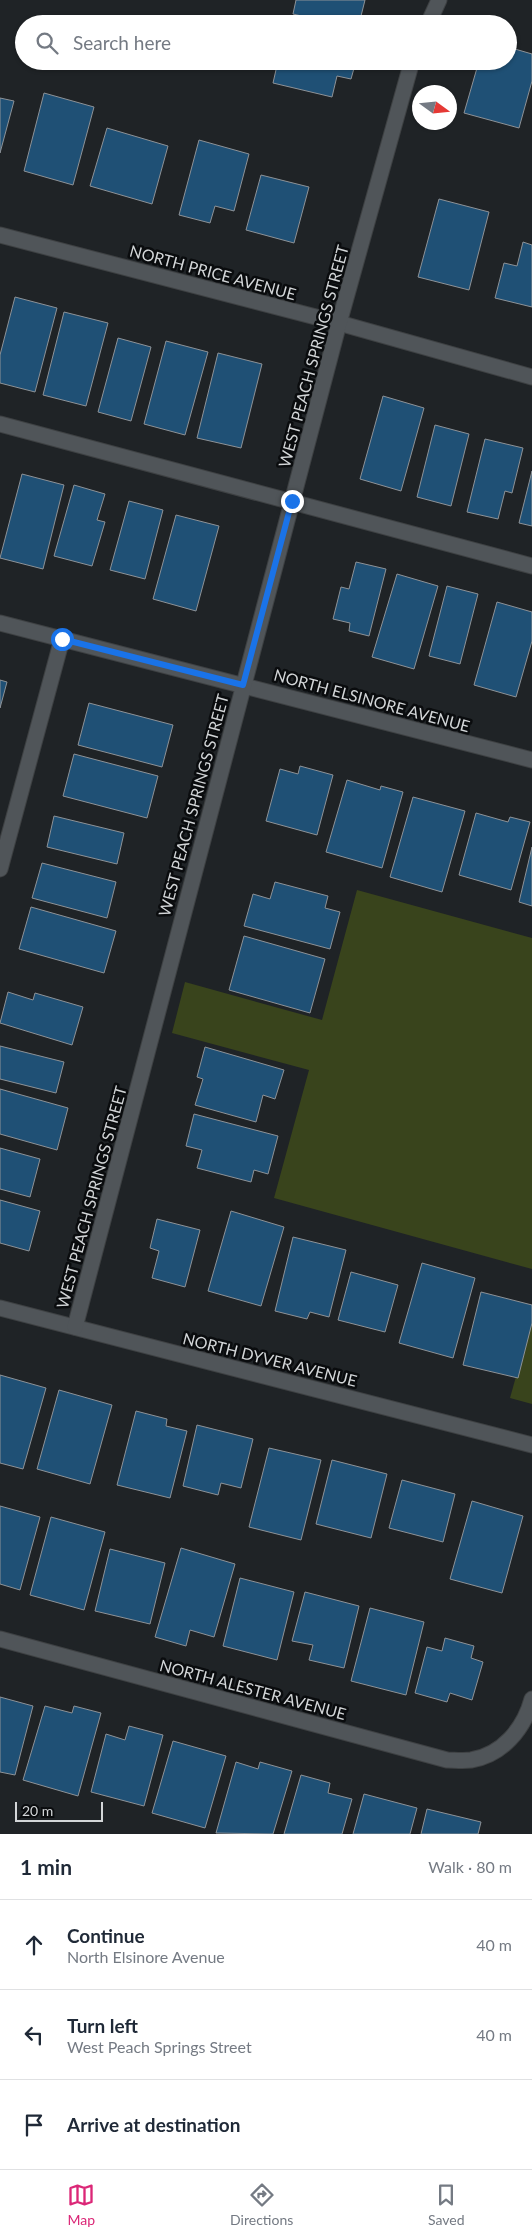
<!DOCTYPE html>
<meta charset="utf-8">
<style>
:root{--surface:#fff;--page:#f2f2f3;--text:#1f2937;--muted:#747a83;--line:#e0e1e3;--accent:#db2777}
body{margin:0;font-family:Lato,sans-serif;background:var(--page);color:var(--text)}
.compass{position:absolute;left:412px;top:85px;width:45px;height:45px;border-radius:50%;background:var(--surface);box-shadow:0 1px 4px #0004;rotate:105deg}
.scale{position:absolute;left:15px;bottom:12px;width:88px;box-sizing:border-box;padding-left:5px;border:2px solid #d3d6d8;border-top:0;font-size:14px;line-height:18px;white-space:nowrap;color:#d3d6d8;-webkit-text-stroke:4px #0a0c0e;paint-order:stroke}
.stop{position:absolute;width:15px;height:15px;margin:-11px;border:4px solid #1a73e8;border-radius:50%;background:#fff}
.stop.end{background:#1a73e8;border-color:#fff;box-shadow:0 1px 5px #0008}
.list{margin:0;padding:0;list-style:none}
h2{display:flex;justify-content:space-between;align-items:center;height:65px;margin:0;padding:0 20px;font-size:21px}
h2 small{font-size:16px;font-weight:400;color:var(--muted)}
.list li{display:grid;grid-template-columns:32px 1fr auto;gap:15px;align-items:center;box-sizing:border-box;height:90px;padding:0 20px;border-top:1px solid var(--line)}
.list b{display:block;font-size:19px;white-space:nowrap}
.list p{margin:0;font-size:16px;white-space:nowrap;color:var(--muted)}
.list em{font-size:16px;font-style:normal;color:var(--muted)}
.icon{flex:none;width:28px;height:28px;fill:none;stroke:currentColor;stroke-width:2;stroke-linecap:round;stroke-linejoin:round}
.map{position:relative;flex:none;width:532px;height:1834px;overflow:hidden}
.search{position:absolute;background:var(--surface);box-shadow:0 1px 4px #0004;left:15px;right:15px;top:15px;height:55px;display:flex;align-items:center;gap:12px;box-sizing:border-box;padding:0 18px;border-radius:28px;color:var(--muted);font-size:19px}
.sheet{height:335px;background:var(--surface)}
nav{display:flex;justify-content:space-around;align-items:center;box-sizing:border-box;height:70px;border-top:1px solid var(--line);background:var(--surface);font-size:14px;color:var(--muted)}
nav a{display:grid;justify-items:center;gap:2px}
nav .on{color:var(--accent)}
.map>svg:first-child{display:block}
.green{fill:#39441c}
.building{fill:#1f5075;stroke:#8d9297}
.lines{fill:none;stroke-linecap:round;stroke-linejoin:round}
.service-casing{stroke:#3e4143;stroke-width:17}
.minor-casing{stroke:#3e4143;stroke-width:17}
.service{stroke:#505559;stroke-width:15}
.minor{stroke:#505559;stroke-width:15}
.route{stroke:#1a73e8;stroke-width:6}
.labels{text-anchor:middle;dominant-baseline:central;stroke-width:5;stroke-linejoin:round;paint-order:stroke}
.street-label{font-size:16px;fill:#d3d6d8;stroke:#0a0c0e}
</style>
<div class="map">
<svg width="532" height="1834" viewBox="0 0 532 1834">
<rect width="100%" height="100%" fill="#1f2326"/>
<g class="green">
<path d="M357,890L532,938V1269L274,1198L309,1070L172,1033L185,982L322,1020Z"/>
<path d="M532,1319V1404L510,1398Z"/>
</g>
<g class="building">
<path d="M296,0H365L359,24H336L293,14Z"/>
<path d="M508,47L532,54V81L519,128L464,113L479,61H508Z"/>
<path d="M278,61H356L351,79L337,76L332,97L273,83Z"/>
<path d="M44,93L94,107L73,185L24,171Z"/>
<path d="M0,98L14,101L0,153Z"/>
<path d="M107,128L168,146L152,204L90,186Z"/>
<path d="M199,140L249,154L234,211L215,206L210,223L179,215Z"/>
<path d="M261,175L309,187L294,243L246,230Z"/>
<path d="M439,199L489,212L469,290L418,277Z"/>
<path d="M523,242L532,245V307L495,298L504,263L517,266Z"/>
<path d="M15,297L57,308L35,392L0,383V355Z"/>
<path d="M64,312L108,323L86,406L43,395Z"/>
<path d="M118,338L151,347L131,421L98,412Z"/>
<path d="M166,341L208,352L185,435L144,424Z"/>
<path d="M218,353L262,364L241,448L197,438Z"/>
<path d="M383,396L424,408L401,491L360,479Z"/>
<path d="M435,425L469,434L451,506L417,497Z"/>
<path d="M485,439L523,448L512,493L505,491L498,519L467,512Z"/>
<path d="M532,471V526L519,523Z"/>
<path d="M22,474L64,485L43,569L0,558Z"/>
<path d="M74,485L105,494L97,520L105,522L92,566L54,556Z"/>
<path d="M129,501L163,510L145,579L110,570Z"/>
<path d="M176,515L219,526L196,611L153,599Z"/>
<path d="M356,562L386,569L369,636L349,631L350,623L333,619L341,587L349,589Z"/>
<path d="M397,574L438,586L414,669L372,657Z"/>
<path d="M447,586L478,594L460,664L429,656Z"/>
<path d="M497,602L532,612V641L516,697L474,685Z"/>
<path d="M0,680L7,682L0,708Z"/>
<path d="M89,703L173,725L162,767L78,745Z"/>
<path d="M74,754L158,776L147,818L63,796Z"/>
<path d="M300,766L333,775L317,835L266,821L280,769L298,774Z"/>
<path d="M347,780L380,790L381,786L403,792L382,868L326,852Z"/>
<path d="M413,797L465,811L442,892L390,877Z"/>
<path d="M476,813L508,822L510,817L530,822L511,890L459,875Z"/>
<path d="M54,816L124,833L117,864L47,847Z"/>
<path d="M532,847V906L519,902Z"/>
<path d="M42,863L116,882L107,918L32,898Z"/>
<path d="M275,882L328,896L325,908L340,912L330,949L244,926L253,894L270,899Z"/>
<path d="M31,907L116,931L104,973L19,949Z"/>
<path d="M244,936L325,959L310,1013L229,990Z"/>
<path d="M8,992L33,1000L35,993L83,1007L72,1045L0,1023Z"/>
<path d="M0,1046L64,1062L56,1093L0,1079Z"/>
<path d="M205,1047L284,1070L275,1099L263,1095L256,1122L195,1105L203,1079L197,1077Z"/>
<path d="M0,1089L68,1108L57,1150L0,1134Z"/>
<path d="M194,1114L278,1136L268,1174L254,1170L251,1182L197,1168L202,1150L186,1146Z"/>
<path d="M0,1148L40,1159L30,1197L0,1189Z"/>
<path d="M0,1200L40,1211L29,1251L0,1243Z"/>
<path d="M231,1211L284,1227L261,1306L208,1291Z"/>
<path d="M157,1219L200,1230L185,1287L152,1278L159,1251L150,1248Z"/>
<path d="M293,1237L346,1250L329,1317L310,1312L307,1319L275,1311Z"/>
<path d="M422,1263L475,1278L453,1358L399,1343Z"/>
<path d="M351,1272L398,1285L385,1332L338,1320Z"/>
<path d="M481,1292L532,1305V1323L518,1378L463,1365Z"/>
<path d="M0,1375L46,1388L23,1469L0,1463Z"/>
<path d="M59,1390L112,1405L90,1484L37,1469Z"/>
<path d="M136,1411L167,1419L166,1426L187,1431L170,1498L117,1485Z"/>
<path d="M197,1425L253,1439L241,1488L221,1483L218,1495L183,1486Z"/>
<path d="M269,1448L321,1460L301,1540L249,1527Z"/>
<path d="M332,1460L387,1474L371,1538L316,1524Z"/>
<path d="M402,1480L455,1494L443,1542L389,1528Z"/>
<path d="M472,1501L523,1516L502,1593L450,1579Z"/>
<path d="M0,1506L40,1517L20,1590L0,1584Z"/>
<path d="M51,1517L105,1532L84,1610L30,1595Z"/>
<path d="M181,1548L235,1564L214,1637L190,1630L186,1646L155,1637Z"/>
<path d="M110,1549L165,1563L150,1624L95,1611Z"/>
<path d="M240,1578L294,1592L277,1660L223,1646Z"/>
<path d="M305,1592L359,1606L344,1668L309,1660L313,1645L292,1641Z"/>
<path d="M370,1608L424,1622L406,1695L351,1681Z"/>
<path d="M445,1638L474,1646L471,1658L483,1662L472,1700L450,1693L447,1702L415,1693L427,1647L442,1651Z"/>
<path d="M0,1697L33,1706L15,1775L0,1772Z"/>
<path d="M45,1706L72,1713L74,1706L101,1713L78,1796L23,1780Z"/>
<path d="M129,1726L163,1735L144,1806L91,1792L106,1734L125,1740Z"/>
<path d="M173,1741L226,1756L205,1828L152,1813Z"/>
<path d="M236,1762L258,1769L260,1762L292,1771L273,1834L216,1833Z"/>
<path d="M301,1775L330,1783L328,1793L352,1799L342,1834H284Z"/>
<path d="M364,1794L417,1808L410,1834H353Z"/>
<path d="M427,1809L481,1822L478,1834H421Z"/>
</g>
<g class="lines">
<g class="service-casing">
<g id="service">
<path d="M0,424L532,566"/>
<path d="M0,869L62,639"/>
</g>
</g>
<g class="minor-casing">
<g id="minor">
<path d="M428,24L439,0"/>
<path d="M0,235L339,323L532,377"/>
<path d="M0,623L532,760"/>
<path d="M0,1308L532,1445"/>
<path d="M75,1327L339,323L412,61"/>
<path d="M0,1639L447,1760C454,1760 463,1761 471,1760C502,1755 524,1729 532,1699"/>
</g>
</g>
<use href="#service" class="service"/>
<use href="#minor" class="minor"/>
</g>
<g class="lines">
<path class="route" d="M62,639L243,685L292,501"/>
</g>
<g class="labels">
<g class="street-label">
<text transform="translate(213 272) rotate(15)">NORTH PRICE AVENUE</text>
<text transform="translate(313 356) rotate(-75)">WEST PEACH SPRINGS STREET</text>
<text transform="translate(372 700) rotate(15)">NORTH ELSINORE AVENUE</text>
<text transform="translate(193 805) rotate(-75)">WEST PEACH SPRINGS STREET</text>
<text transform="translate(91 1197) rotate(-75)">WEST PEACH SPRINGS STREET</text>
<text transform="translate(270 1359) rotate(14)">NORTH DYVER AVENUE</text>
<text transform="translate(253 1689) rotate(15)">NORTH ALESTER AVENUE</text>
</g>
</g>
</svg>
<svg class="compass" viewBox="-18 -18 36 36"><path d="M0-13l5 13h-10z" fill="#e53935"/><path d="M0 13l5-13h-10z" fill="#747a83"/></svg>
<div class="scale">20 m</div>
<div class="stop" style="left:62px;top:639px"></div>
<div class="stop end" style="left:292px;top:501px"></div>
<div class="search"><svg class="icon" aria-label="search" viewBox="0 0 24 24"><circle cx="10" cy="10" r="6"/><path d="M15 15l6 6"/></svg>Search here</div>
</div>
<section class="sheet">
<h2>1 min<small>Walk · 80 m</small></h2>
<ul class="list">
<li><svg class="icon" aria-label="ahead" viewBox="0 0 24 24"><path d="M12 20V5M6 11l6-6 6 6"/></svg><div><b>Continue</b><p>North Elsinore Avenue</p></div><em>40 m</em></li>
<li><svg class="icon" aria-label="left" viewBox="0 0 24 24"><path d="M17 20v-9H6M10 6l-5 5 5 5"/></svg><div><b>Turn left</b><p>West Peach Springs Street</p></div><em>40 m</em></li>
<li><svg class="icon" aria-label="arrive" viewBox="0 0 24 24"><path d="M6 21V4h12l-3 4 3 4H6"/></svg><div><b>Arrive at destination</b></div></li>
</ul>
</section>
<nav>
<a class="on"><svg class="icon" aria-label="map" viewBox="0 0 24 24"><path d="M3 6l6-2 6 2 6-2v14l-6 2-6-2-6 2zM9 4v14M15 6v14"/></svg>Map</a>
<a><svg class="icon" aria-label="directions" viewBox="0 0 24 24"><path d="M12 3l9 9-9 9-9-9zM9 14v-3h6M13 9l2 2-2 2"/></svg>Directions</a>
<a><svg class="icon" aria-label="saved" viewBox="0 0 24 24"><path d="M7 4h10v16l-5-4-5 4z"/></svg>Saved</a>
</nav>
